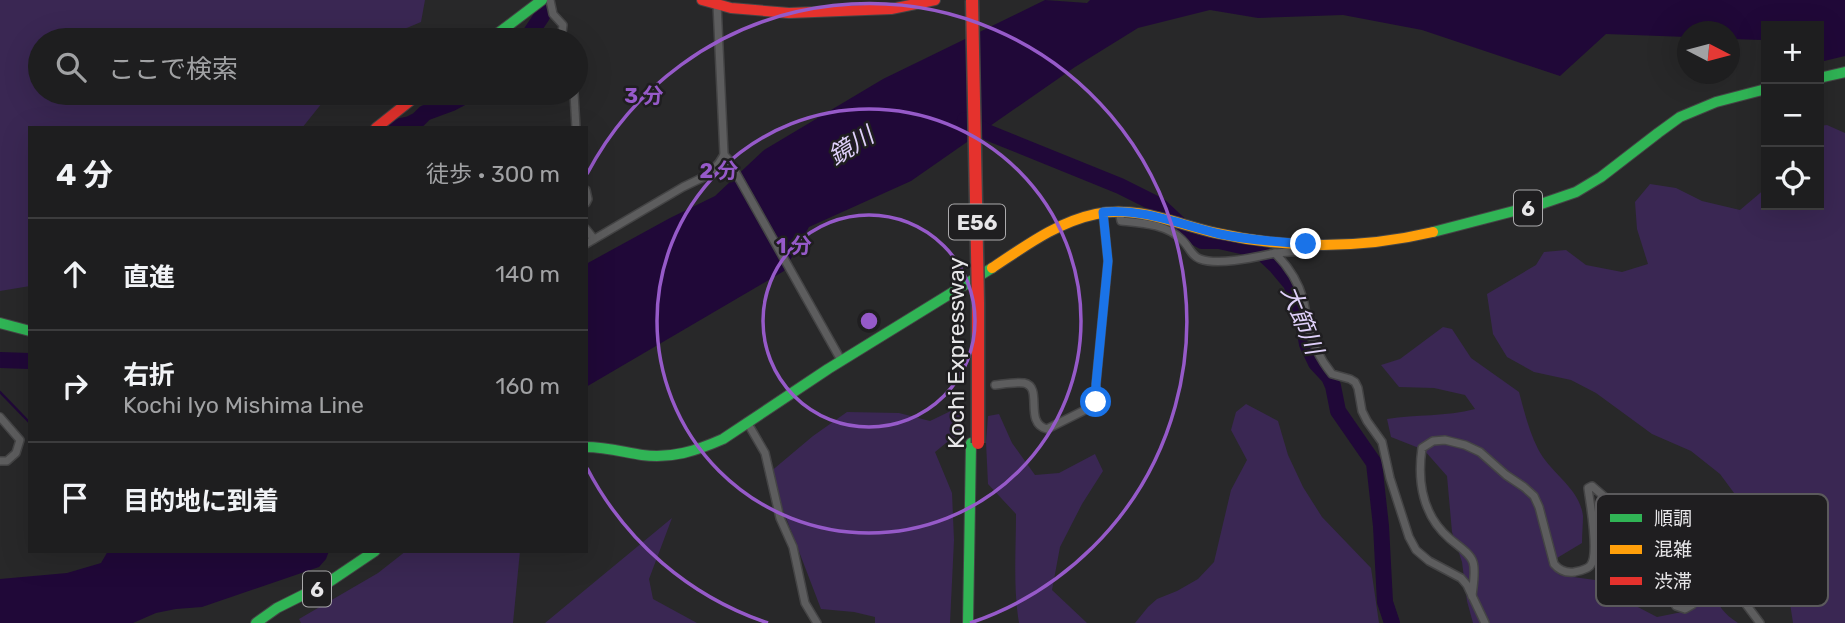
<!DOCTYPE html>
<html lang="ja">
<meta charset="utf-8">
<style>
:root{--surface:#1e1e1f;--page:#2b2b2c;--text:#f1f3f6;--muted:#a1a2a4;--line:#3c3c3d}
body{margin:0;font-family:Rubik,"Noto Sans JP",sans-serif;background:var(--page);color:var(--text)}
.controls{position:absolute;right:21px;top:21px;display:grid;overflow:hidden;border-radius:0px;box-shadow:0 7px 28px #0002}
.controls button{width:63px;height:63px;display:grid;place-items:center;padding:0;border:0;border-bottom:2px solid var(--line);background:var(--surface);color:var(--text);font:35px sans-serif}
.compass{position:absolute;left:1677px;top:21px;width:63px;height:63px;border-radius:50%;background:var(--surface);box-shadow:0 7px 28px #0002;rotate:96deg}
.stop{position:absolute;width:21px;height:21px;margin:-16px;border:5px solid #1a73e8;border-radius:50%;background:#fff}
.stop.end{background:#1a73e8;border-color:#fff;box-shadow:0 2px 7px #0008}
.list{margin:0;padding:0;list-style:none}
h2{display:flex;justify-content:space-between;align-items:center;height:91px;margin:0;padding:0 28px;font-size:30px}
h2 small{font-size:23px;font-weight:400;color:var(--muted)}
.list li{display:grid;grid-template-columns:46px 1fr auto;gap:21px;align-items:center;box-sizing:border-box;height:112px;padding:0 28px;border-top:2px solid var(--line)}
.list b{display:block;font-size:26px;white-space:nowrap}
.list p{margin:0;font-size:23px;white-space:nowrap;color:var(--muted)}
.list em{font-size:23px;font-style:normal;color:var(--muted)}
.icon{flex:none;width:38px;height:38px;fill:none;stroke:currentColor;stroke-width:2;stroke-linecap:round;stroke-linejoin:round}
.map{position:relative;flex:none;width:1845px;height:623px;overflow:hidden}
.search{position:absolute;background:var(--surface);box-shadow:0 7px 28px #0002;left:28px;top:28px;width:560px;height:77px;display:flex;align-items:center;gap:18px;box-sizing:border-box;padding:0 24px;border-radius:38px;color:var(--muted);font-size:26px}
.panel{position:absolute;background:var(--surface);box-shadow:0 7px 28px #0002;left:28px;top:126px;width:560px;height:427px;border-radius:0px}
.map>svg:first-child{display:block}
.green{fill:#3a2753}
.water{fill:#200838}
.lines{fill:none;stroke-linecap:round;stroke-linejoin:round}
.stream{stroke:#200838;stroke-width:2.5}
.river{stroke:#200838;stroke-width:16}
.street-casing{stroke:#444445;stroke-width:10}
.fast-casing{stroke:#444445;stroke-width:12}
.slow-casing{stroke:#444445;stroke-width:12}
.jam-casing{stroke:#444445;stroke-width:12}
.street{stroke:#5d5d5e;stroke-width:7}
.fast{stroke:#30b455;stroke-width:10}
.slow{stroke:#ff9f0a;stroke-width:10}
.jam{stroke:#e5322d;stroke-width:10}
.jam-bridge-casing{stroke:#444445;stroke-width:15;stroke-linecap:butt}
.jam-bridge{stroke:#e5322d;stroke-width:12}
.route{stroke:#1a73e8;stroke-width:9}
.ring{fill:none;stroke:#965ac9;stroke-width:3.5}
.labels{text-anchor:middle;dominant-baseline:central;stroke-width:5;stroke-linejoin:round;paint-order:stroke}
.shield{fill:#1f1e20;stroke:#abaaac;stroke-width:2}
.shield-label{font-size:21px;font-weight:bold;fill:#e7e6e8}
.street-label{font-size:23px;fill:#e7e6e8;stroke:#1f1e20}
.water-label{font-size:24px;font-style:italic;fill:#dfd0f9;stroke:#1f1e20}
.key{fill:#1f1e20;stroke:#5b5a5c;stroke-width:2}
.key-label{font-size:19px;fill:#e7e6e8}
.centre{fill:#965ac9;stroke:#1f1e20;stroke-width:3.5}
.ring-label{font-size:21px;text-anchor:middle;font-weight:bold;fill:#965ac9;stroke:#1f1e20;stroke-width:5;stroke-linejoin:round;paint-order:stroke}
</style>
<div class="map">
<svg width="1845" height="623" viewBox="0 0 1845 623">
<rect width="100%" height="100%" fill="#282829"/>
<g class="green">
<path d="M0,0H425L421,22L390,35L382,40H40V93H330L302,128H30V286L0,291Z"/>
<path d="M1827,125L1845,133V623H1793L1786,577L1761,520L1737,497L1720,474L1691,451L1652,434L1596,393L1571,380L1534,372L1507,357L1493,334L1487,294L1536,265L1544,252L1566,250L1586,265L1622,272L1648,264L1637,229L1635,202L1650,184L1676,188L1702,201L1740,210L1766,188V205H1819V126Z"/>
<path d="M1443,327L1452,329L1471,358L1519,392C1524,411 1529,431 1538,449C1550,473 1580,488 1583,516C1583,524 1582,534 1582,543L1557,558L1559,575L1595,580L1632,604L1657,617L1682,612L1697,591L1713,589C1717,605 1724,614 1738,623H1473L1467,601L1462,562L1452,532L1447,476L1424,450L1391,437L1387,419C1416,414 1446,417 1475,409L1465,395L1434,388L1399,387L1381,365L1400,359Z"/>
<path d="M1246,404L1278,421L1288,455L1303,487L1322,517L1371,568L1379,623H1135L1148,607L1157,599L1177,591L1198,579L1214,562L1231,490L1247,460L1231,430L1236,412Z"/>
<path d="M959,407L964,435L952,438L935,452L952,493L954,540L950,623H875V617L854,612L821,609L769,473L813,436L847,412L899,413L930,421Z"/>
<path d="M999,414L1012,443L1035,475L1059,473L1095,454L1103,471L1082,504L1060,547L1052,590L1087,623H1019C1013,587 1016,550 1016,514L988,484L986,442L988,416Z"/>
<path d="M672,518L649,579L653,599L697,623H545Z"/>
<path d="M406,551H520L513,623H301L299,619L378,573Z"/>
</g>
<g class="water">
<path d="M1045,0L1087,3L1090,0H1845V56L1820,62L1819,61V26H1766V40H1762L1730,39V32H1688L1687,37L1606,34L1560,76L1422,30L1343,15L1258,18L1210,10L1138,28L1075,67L911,181L809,227L784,271L586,387V264L670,218L715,196L764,150L883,79Z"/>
<path d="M108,551H329L326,559L319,567L202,607L176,609L156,613L133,623H0V579L67,573L101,563Z"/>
</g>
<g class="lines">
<path class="stream" d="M0,392L30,423"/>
<g class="river">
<path d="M526,40L542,16L543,8"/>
<path d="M965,120L989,133L1120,186L1160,206L1190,234L1202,241H1219L1259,250L1276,266L1291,284L1301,310L1307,344L1316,363L1329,377L1333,386L1338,411L1374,463L1381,526L1385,602L1392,623"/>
<path d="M391,128L410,124L418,120L425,113L452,103L471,93"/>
<path d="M0,360L30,361"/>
</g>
<g class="street-casing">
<g id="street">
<path d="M550,0L553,14L563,25L561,40"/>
<path d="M574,93L576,128"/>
<path d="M724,155L728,159L841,360"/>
<path d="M586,190L588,199L586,203"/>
<path d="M1119,211L1121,221C1141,223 1167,224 1182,240C1189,246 1191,256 1200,259C1219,266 1256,257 1275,253"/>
<path d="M586,229L594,239"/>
<path d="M586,244L683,187L708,175L719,163L724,155L717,4"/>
<path d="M1306,244L1304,251L1275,253C1288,266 1298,281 1303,299C1305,306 1306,314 1307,321C1311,341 1319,358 1332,374L1350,379L1355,382L1358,388L1362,411L1367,421L1382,442L1390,478L1409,537L1416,550L1429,561L1461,578L1467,585L1485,623"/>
<path d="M995,385C1004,384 1015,382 1024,383C1044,387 1023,423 1047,429L1091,407L1096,402V384L1108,261L1103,213"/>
<path d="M0,417L20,440L16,453L7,461H0"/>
<path d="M747,422L765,453L780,518L793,547L805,603L817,623"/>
<path d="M1472,596C1473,586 1476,571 1473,562C1470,553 1457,545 1450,539C1423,516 1417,482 1422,448L1433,441L1445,440L1465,445L1480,452L1506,475L1524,487L1534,496L1539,507L1554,564C1559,570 1566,573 1574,572C1579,571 1586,570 1590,566C1600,555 1590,504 1588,488L1592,486L1629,518L1676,606L1685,609L1692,605L1693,589L1684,521V514L1688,511L1697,515L1730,583L1760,623"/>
</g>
</g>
<g class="fast-casing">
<g id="fast">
<path d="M489,40L542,0"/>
<path d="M1819,78L1845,72"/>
<path d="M1433,232L1541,204L1576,192L1601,177L1658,133L1680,117L1716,102L1766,89"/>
<path d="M0,323L30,331"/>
<path d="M586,447C605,447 623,452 642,455C671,459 696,451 723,439L828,369L992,268"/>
<path d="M256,623L277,608L329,582L375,551"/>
<path d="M968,623L971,443"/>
</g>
</g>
<g class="slow-casing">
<path id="slow" d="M992,268C1024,247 1057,222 1096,214C1137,205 1176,224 1216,233C1288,249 1361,249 1433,232"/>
</g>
<g class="jam-casing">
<g id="jam">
<path d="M702,0L731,8L789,13L891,9L935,0"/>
<path d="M376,128L420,93"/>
</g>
</g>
<use href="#street" class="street"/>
<use href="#fast" class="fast"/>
<use href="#slow" class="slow"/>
<use href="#jam" class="jam"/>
<g class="jam-bridge-casing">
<path id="jam-bridge" d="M972,0L978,302V443"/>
</g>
<use href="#jam-bridge" class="jam-bridge"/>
</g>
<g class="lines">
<path class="route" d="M1096,402V384L1108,261L1103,212C1142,208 1182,225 1220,234C1248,240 1277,242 1306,244"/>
</g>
<g class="ring">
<circle cx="869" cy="321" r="106"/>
<circle cx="869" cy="321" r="212"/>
<path d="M768 623A318 318 0 0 1 587 468M587 174A318 318 0 1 1 970 623"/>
</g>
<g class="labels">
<g class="shield">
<rect x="1514" y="190.5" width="28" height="35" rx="5"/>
<rect x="949" y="204.5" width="56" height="35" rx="5"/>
<rect x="303" y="571.5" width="28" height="35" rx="5"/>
</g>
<g class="shield-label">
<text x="1528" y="208">6</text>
<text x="977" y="222">E56</text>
<text x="317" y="589">6</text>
</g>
<g class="street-label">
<text transform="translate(956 353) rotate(-90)">Kochi Expressway</text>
</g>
<g class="water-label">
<text transform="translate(851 146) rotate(-32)">鏡川</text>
<text transform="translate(1302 320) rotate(68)">大節川</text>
</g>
</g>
<rect x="1596" y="494" width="232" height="112" rx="10" class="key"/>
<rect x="1610" y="514" width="32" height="8" fill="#30b455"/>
<rect x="1610" y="545" width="32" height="9" fill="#ff9f0a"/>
<rect x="1610" y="577" width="32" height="8" fill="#e5322d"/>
<g class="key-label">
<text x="1654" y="525">順調</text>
<text x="1654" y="556">混雑</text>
<text x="1654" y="588">渋滞</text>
</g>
<circle cx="869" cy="321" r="10" class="centre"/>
<g class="ring-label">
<text x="644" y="103">3 分</text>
<text x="719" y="178">2 分</text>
<text x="794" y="253">1 分</text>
</g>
</svg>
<div class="controls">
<button>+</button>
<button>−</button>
<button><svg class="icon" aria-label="locate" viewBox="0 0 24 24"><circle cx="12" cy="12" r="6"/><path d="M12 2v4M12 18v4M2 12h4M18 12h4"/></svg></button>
</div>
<svg class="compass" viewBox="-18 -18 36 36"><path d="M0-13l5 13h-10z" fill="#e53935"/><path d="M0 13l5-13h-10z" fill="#a1a2a4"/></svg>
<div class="stop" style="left:1096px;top:402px"></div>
<div class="stop end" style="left:1306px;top:244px"></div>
<div class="search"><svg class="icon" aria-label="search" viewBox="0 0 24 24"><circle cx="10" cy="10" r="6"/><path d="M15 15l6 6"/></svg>ここで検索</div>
<section class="panel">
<h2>4 分<small>徒歩 · 300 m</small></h2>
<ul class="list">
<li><svg class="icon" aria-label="ahead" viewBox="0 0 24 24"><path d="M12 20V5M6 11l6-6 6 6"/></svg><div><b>直進</b></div><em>140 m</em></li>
<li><svg class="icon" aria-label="right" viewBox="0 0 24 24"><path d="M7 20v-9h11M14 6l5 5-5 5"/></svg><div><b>右折</b><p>Kochi Iyo Mishima Line</p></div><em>160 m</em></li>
<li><svg class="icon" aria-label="arrive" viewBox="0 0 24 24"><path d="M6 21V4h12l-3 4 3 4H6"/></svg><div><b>目的地に到着</b></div></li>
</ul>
</section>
</div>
